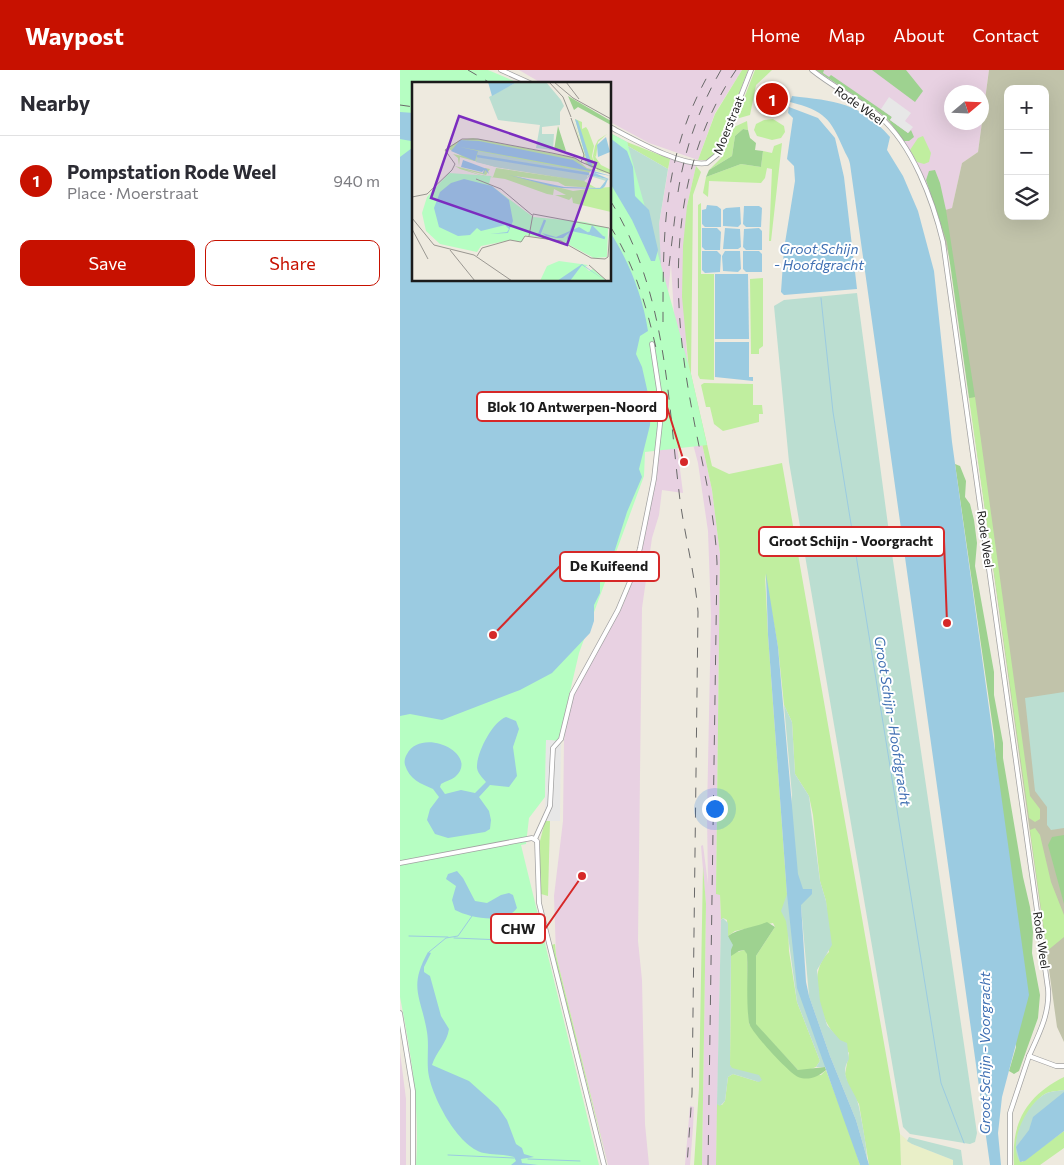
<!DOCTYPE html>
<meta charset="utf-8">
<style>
:root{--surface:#fff;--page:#f2f2f3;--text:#2b2b33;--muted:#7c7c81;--line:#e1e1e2;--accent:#c71100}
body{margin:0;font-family:Commissioner,sans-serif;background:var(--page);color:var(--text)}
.controls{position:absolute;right:15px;top:15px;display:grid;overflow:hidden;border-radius:10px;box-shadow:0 5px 20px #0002}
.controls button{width:45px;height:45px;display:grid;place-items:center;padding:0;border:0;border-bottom:1px solid var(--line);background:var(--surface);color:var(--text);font:25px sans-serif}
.compass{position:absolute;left:544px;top:15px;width:45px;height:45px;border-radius:50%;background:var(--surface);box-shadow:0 5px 20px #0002;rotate:71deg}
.you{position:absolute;left:314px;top:738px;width:18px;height:18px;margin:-12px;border:4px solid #fff;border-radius:50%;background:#1a73e8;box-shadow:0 0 0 8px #1a73e833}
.badge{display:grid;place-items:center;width:32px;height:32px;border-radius:50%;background:var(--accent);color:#fff;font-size:16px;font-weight:700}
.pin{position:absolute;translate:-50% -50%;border:2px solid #fff;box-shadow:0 1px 5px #0006}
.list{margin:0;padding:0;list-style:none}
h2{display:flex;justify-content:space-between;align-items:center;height:65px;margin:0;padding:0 20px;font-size:21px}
h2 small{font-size:16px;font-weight:400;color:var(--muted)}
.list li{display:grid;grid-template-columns:32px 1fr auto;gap:15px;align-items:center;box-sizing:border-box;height:90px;padding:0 20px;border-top:1px solid var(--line)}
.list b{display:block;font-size:19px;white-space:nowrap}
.list p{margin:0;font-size:16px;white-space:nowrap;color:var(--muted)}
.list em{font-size:16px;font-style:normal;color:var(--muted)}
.actions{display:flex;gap:10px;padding:15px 20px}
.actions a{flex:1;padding:11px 0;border:1px solid var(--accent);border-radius:10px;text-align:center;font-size:18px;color:var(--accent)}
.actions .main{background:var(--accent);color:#fff}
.icon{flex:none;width:28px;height:28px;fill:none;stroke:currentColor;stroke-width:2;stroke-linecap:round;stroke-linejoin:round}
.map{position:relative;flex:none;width:664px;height:1095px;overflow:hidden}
header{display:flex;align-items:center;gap:30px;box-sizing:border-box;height:70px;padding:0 25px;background:var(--accent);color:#fff}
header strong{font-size:24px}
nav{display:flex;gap:28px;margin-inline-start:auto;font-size:18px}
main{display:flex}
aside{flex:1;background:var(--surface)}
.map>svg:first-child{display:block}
.industrial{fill:#e8d1e2;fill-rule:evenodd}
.construction{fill:#c1c3aa;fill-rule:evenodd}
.farmland{fill:#e9efc8}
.grass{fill:#c0ee9f}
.forest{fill:#9ed290}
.wetland{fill:#bbded1}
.park{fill:#b6fec2}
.parking{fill:#e7e7e7}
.water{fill:#9bcbe1}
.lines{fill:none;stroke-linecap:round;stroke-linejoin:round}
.stream{stroke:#9bcbe1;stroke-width:1}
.minor-casing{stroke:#a2a2a2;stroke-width:5.5}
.minor{stroke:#fff;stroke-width:4}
.rail{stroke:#696969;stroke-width:1;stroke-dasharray:10 10;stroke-linecap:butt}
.labels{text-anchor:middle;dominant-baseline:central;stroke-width:4;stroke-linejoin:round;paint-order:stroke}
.street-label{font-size:12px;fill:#1b1b1b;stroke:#fff}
.water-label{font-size:14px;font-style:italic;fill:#4070b3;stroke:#fff}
.inset-river{fill:none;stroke:#9bcbe1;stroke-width:2.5}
.inset-road{fill:none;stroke:#9a9791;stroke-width:1}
.view{fill:#7b2cbf;fill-opacity:0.15;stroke:#7b2cbf;stroke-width:2.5}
.inset-edge{fill:none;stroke:#1b1b1b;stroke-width:2.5}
.leader{fill:none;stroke:#d62828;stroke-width:2}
.callout-dot{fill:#d62828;stroke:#fff;stroke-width:2}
.callout{fill:#fff;stroke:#d62828;stroke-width:2}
.callout-label{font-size:14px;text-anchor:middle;font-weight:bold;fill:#1b1b1b}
</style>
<header>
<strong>Waypost</strong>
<nav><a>Home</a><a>Map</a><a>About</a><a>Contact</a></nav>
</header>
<main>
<aside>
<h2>Nearby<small></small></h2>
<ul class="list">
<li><span class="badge">1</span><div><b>Pompstation Rode Weel</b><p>Place · Moerstraat</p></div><em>940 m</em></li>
</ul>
<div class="actions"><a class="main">Save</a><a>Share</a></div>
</aside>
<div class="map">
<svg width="664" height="1095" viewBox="0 0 664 1095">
<rect width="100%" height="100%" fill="#eeeadf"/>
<g class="industrial">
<path d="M119,0H342L315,43L298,90L249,73L210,52V14H143Z"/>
<path d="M416,0H589L578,82L562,93L552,138L538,142L517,92L489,51ZM552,22H582V52H552Z"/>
<path d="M270,89L296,96L287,136L286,274L291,322L312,420L320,484L316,824H320L321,850L316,1095H302L306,834L301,776L303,775L308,814L307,744L311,546L308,461L298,393L289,359L274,245L271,194L268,224L277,376L283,423L262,420L259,445L252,468L242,538L238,871L242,910L245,1054L249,1095H208L156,885L154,826L163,751L164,671L166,651L172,628L223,535L234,507L248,447L261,364L259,154Z"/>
<path d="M0,982L6,1029V1095H0Z"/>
<path d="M290,1036L294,1037L293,1057L290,1095H285Z"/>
</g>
<path class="construction" d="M589,0H664V972L657,957L551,195L538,142L552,138L562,93L578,82ZM608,19H645V146H608Z"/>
<path class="farmland" d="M500,1064L512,1074L553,1090V1095H501Z"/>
<g class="grass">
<path d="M342,0H348L318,79L310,90H298L315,44Z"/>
<path d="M355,0H372L356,15L350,45L336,49Z"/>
<path d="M373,49L384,56L385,62L381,68L372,70L357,66L354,60L356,54L364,50Z"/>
<path d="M347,51L348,60L343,59L335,66L332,86L309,100L322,87L334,57Z"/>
<path d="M523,66L531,83L529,92L524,94L517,92L510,80L518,68Z"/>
<path d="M227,72L270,89L268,99L228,76Z"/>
<path d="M382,73L371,171H369L372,99L367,98L365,108L361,113L309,111L308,127L303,123L306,107L341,94L361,97L363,81L372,83L374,76Z"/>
<path d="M296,96L301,102L293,125L291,304L312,396L329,404L382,393L500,1064L501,1095H469L459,1034L448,1017L445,1004L449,983C442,973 433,964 428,955C416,934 410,899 429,882L426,831L420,811L413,745L409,726L395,704L392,652L384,635L378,577L365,504L368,565L387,824L389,881L397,932L420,991L416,997L406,1001L398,1000L356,955V886L375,857L373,853L335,861L328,866L327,850L323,848L321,850L320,825L316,824L320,484L312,420L291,322L282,227L283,176L287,136Z"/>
<path d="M301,133V204H314V310L300,309L298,305V135Z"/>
<path d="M363,208V276L359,279V284H351L350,209Z"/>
<path d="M304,313L353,314V335H362L363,344H359V352L323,361L314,354L310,337H306L301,315Z"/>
<path d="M575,327L630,726L640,739V749L635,752L629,748L569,328Z"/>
<path d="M145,751H150L148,826L141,824L139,818L140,771Z"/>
<path d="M635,758L640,765L651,812L664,845V867L647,881L630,760Z"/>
<path d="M303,797L306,834L302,1095H294L299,1018Z"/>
<path d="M155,874L156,885L208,1095L151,875Z"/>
<path d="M344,880L347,883L349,954L397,1006L421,1005L426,1000L450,1063L460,1095H316L317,1034L322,1035L325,1031L328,1007L333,1004L359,1012L331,998L330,995L331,884Z"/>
<path d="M664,1007V1020C658,1021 650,1021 645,1024C628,1034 606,1076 622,1092L664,1061V1078L640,1095H614C611,1053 626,1026 664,1007Z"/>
</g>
<g class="forest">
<path d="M416,0H424L423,3L429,7L431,5L492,47L490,50L508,63L511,60L514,67L509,71H504L489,51L479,42Z"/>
<path d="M472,0H506L523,21L515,32Z"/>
<path d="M343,59L348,60L350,68L356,73L355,80L363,81L361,97L341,94L306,107L309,100L332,86L335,66Z"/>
<path d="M535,100L540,113L546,140L575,327L569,328L547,172L526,110L529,101Z"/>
<path d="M555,394L560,396L566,411L565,427L570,434L574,450L577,473L575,496L594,602V625L603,673V688L623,807L630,837L633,862L632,883L640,925L638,948L619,1001L614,1004L609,1001L616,977L594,665Z"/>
<path d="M664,765V834L648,775L652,767Z"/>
<path d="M367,852L375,857L356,886V954L398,1000L425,997L426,1000C418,1007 408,1011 398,1007C389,1003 351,962 349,953C346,931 348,906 347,884L344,880L339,881L331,886L328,866C339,858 355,857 367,852Z"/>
</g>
<g class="wetland">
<path d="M210,63L227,72L228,76L268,99L259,154L261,195Z"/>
<path d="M457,223L490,470L577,1063L575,1072L570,1074L510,1064L503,1057L389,392L374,236L384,230Z"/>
<path d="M664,622V758L651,760L647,755V737L635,721L625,628Z"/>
<path d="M384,635L392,652L395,704L409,726L420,811L426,831L432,875L417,900L420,931L427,955L440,970L447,973L449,989C437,1007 456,1020 459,1037C462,1053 466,1071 467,1088L456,1050L430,986L409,926L400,825L397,889L426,992L425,997H416L420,991L397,932L386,851L381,841L387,824L385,792L392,725Z"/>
<path d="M323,848L328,853V866L333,875L331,880L330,995L332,998L359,1005L362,1010L359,1012L333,1004L328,1007L325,1031L320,1036L317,1034L321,850Z"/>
<path d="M664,1020V1044L620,1092C607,1073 627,1034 645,1024C650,1021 658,1021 664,1020Z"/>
<path d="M509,1067L561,1080L563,1095H553V1090L512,1074L507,1071Z"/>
</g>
<path class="park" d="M0,0H88L121,14H14V210H210V63L227,72L291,304L307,375L245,382L244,406L179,583L159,669L157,671L146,670L145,727L129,748L126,774L121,775L199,1095H16C20,1037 11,983 0,927Z"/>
<g class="parking">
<path d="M489,27L511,43L505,51L513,57L508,63L490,50L492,47L481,39Z"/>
<path d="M146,670L161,671L160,751H145Z"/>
</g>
<g class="water">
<path d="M392,26C434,31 460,32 490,67L487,80L503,106L518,141L534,201L552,372L629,925L602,1027L598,1063L601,1095H590L450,94C449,88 446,85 444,80C430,48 425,41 390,32Z"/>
<path d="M389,37L418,48L435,68L444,107L457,219L384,225L381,222L384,179L395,111L394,96L387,89L393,48L388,43Z"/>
<path d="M0,42L14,43V210H210V162C229,191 243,227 248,261L240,266L236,284L242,297L251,337L250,355L239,399L242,407L227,442L213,486L200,504V523L194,535V551L190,563L152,603L120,620L42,650L10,644L0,646V87L12,78L11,71L0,69Z"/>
<path d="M210,68L227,81L233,97L235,126L249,140L258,180L255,191H251L232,150L210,113Z"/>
<path d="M307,135L317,136L321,139V157H305L302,154V140L306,139Z"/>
<path d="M344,136H359L362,138L361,157H346L343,154Z"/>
<path d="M340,137L341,154L338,157L323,156V140L326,138Z"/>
<path d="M302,158H317L321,162L320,180H305L302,177Z"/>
<path d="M325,158L340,159L341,177L338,179H323Z"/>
<path d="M359,158L362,161V180H346L343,177L344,159Z"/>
<path d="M302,181H317L321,185L320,202L305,203L302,200Z"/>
<path d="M325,181H340L341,199L338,202L323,201L322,186Z"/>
<path d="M343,181H359L362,184V202H346L343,199Z"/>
<path d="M315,204H348L349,269H315Z"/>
<path d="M315,272H349V307H353V311L315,307Z"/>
<path d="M366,503L378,577L398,804L403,819H412V824L401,835L406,912L409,926L430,986L456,1050L469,1095H460L397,918L387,824L368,565Z"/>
<path d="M106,647L116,651L119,659L113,677L117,706L109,717L90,715L79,727L89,741L91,750L90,759L85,762L48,768L35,764L27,750L30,739L39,727L33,719C21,714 9,709 5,695C4,691 5,687 7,684C22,656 81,684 55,707C51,710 46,711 41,714L40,717L45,724L61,720L75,723L86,712C83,708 78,704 77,698C76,684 92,652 106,647Z"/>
<path d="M57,801L63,808L75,831L87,833L101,825L109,823L113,825L117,838C106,855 70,848 55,840L52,830L56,816L46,809L48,804Z"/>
<path d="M28,882L31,883L24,897V902L30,906L41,946L49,959C47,973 36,982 32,995L69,1011L98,1037L107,1050L116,1074L122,1078L124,1084L134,1087L121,1089L122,1093L138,1095H111L116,1091L114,1087C104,1084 93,1085 84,1083C58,1078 30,1024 28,1000C27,987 29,975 27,962C21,926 8,918 28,882Z"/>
<path d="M664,1022V1061L625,1091L620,1092L616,1077L629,1060L633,1047Z"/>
</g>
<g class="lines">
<g class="stream">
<path d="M421,228L433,342L541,1013L564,1073"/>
<path d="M9,866L48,867"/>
<path d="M54,868L126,871"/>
<path d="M29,882L46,868L58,866L72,846"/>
<path d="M48,1085L114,1088"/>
<path d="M128,1089L180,1091"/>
</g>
<g class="minor-casing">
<g id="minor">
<path d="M101,0L132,14"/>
<path d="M412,0C433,17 458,29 479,46C513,75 533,131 543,172L648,919C650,943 639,964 629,986"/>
<path d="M210,57C233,69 281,97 307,93L318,84L351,0"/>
<path d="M135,769L150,736L153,678L161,669L172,624L218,540L234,502L240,478L254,409L260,354L259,320L252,274"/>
<path d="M0,793L132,768L137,771L139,833L204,1095"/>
<path d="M0,943L13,1021V1095"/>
<path d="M610,1095V1043L629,986L656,996H664"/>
</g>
</g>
<use href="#minor" class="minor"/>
<g class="rail">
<path d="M68,0L92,14"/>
<path d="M0,35L14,37"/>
<path d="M278,122C285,78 299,38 321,0"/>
<path d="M210,130C267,223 267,325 280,430C285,467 295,504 298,542L292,1024L287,1095"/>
<path d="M210,156C234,194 246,234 256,278"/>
<path d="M269,196L275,146"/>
<path d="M263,252C263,160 263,83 311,0"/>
<path d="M308,1095L317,493C315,440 301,391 292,340C270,225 268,100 336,0"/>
</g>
</g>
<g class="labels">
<g class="street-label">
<text transform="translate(460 35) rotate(35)">Rode Weel</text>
<text transform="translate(328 55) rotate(-68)">Moerstraat</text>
<text transform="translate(586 469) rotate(82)">Rode Weel</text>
<text transform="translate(642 870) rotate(82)">Rode Weel</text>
</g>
<g class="water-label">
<text x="419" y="178">Groot Schijn<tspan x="419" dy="16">- Hoofdgracht</tspan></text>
<text transform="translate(493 651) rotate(81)">Groot Schijn - Hoofdgracht</text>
<text transform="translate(584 983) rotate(-90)">Groot Schijn - Voorgracht</text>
</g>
</g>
<g transform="translate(12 12)">
<rect width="199" height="199" fill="#eeeadf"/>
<path d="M161,36L176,84L163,37L170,40V47L174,45L176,48L182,64L180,74L182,81L181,74L183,64L186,58L195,52L186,60L184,75L182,73L189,83L199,88V92L185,88L183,82L182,87L178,85L174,82ZM61,56L163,76L175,86L199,92L179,88L172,99L184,106L199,105V130L161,121L160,115L157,118L143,113H154L142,107L141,113L135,112L93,97L71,94L48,87L43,84L71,91L73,86L78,87L74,93L54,88L69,93L81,95L84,86L158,97L84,85L48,75L47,84L46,76L41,72L50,74L35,66L48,58ZM102,94L146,100L153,104L183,106L161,109Z" fill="#c0ee9f" fill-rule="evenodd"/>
<path d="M156,14L199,39V43L166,25L162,28ZM146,44L154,69H153L142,68Z" fill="#9ed290"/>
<path d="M105,0H134L149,18L152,24L148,30V43L130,45V52H142L141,68L124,66L128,43L86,38L77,15ZM66,69L176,90L175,96L177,93L195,97L194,99L178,94L172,99L84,85L64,80Z" fill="#bbded1"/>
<path d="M37,91L79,94L77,102L121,135L173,140L196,146L195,175L182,176L150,159L113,153L110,160L99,158L69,164L65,170L28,162L14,149L10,131L15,115ZM147,179L176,183L173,185L177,189L181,187L195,199H128L135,184Z" fill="#b6fec2"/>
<path d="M76,0H105L80,14ZM163,37L166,39L181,86L176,83ZM194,55L198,70L186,75L185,63ZM48,58L67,59L161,78L175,87L199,94L183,91L199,98L196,97L193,104L191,106L188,107L150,106L138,104L97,93L152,105L188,106L195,97L177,93L183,91L178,89L48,65L66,69L63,79L39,69ZM51,78L75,87L77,92L73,88L72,92L71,91L72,88L70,90L49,85ZM52,97L80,104L97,118L101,139L96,151L78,152L95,150L97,147L93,143L69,149L65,146L58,153L46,154L27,145L22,126L28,110L39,101ZM180,143L193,156L159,149L151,156H145L134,154L130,151L144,155L167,145L177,151ZM170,182L194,199L170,183L158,199H145Z" fill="#9bcbe1"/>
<path class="inset-river" d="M65,74L177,92M176,151L193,156M127,153L133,138M156,157L162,141"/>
<path class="inset-road" d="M137,0L151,15L159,35M142,0L161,16L199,37M154,0L167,17M159,36L172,73L169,80L199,92M64,97L89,107L120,133M0,115L15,112L40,88L43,82L33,68L50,57H66L140,71L163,76L169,80M0,136L22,163L62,173L100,199M0,147L16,177M117,154L121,132L197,146M38,168L63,199M65,174L70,166L98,158L109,160L113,154L149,159L179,176L193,177L196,175L198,146M177,183L195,199"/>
<path class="view" d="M47,34L184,81L155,163L19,116Z"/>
<rect width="199" height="199" class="inset-edge"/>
</g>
<path class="leader" d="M284 392L267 337M547 553L544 471M93 565L160 496M182 806L145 859"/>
<g class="callout-dot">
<circle cx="284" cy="392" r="5"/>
<circle cx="547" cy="553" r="5"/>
<circle cx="93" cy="565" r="5"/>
<circle cx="182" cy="806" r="5"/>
</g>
<g class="callout">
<rect x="77" y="322" width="190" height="29" rx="5"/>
<rect x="359" y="457" width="185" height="29" rx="5"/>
<rect x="160" y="482" width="99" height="29" rx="5"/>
<rect x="91" y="844" width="54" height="29" rx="5"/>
</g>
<g class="callout-label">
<text x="172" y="342">Blok 10 Antwerpen-Noord</text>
<text x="451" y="476">Groot Schijn - Voorgracht</text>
<text x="209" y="501">De Kuifeend</text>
<text x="118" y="864">CHW</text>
</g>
</svg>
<div class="controls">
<button>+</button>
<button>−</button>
<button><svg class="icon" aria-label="layers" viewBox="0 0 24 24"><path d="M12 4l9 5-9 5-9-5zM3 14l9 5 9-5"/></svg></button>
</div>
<svg class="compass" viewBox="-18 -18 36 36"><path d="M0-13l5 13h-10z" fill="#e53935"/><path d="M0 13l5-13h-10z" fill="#7c7c81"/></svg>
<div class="you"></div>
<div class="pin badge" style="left:372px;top:29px">1</div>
</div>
</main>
